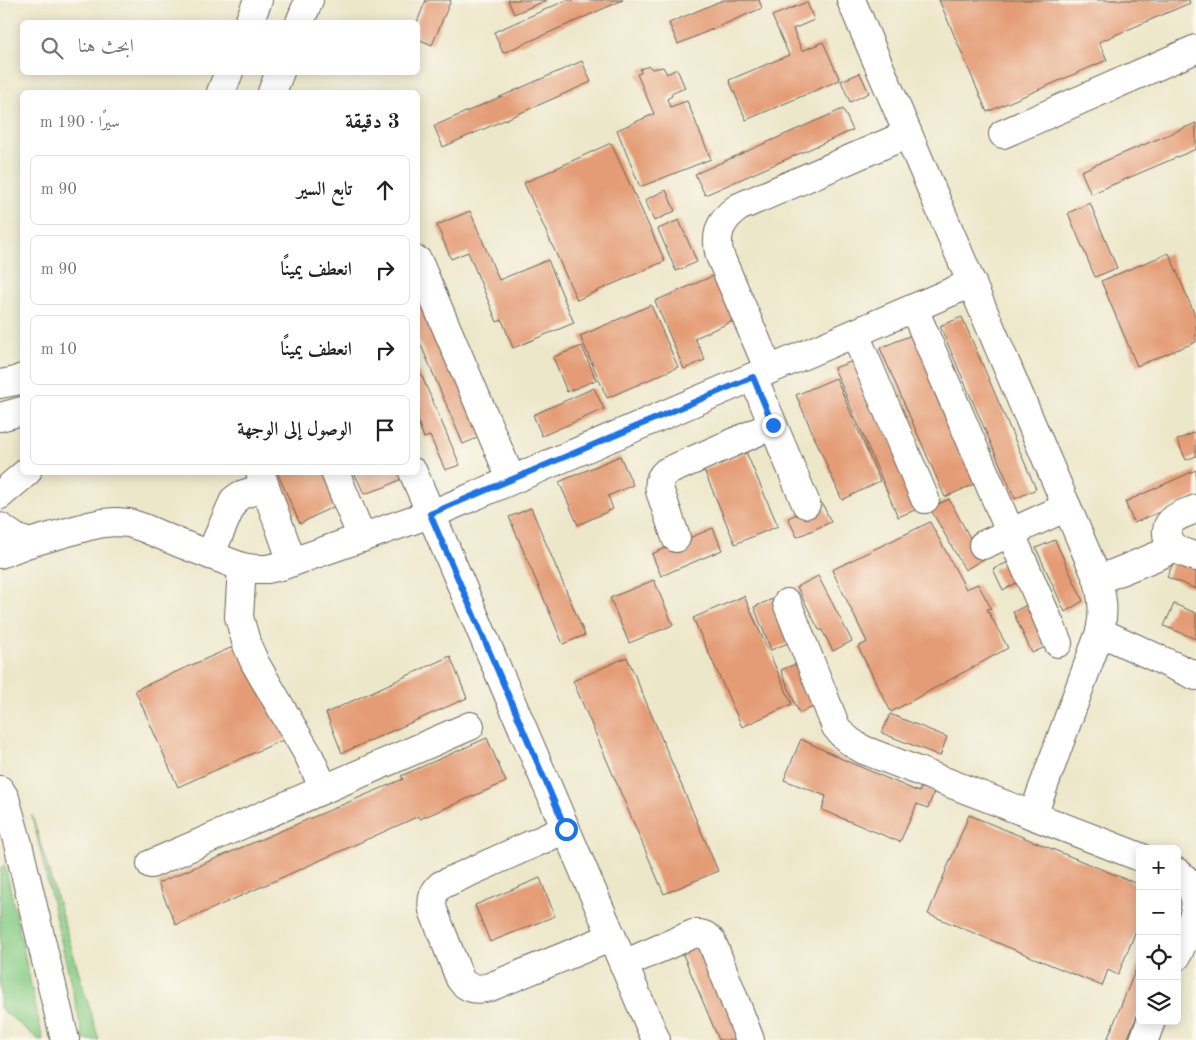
<!DOCTYPE html>
<html lang="ar">
<meta charset="utf-8">
<style>
:root{--surface:#fff;--page:#f2f2f2;--text:#222;--muted:#767676;--line:#e0e0e0}
body{margin:0;font-family:"Old Standard TT",Amiri,serif;background:var(--page);color:var(--text);direction:rtl}
.controls{position:absolute;right:15px;bottom:15px;display:grid;overflow:hidden;border-radius:8px;box-shadow:0 2px 12px #0003}
.controls button{width:45px;height:45px;display:grid;place-items:center;padding:0;border:0;border-bottom:1px solid var(--line);background:var(--surface);color:var(--text);font:25px sans-serif}
.stop{position:absolute;width:15px;height:15px;margin:-11px;border:4px solid #1a73e8;border-radius:50%;background:#fff}
.stop.end{background:#1a73e8;border-color:#fff;box-shadow:0 1px 5px #0008}
.list{margin:0;padding:0;list-style:none}
h2{display:flex;justify-content:space-between;align-items:center;height:65px;margin:0;padding:0 20px;font-size:21px}
h2 small{font-size:16px;font-weight:400;color:var(--muted)}
.list li{display:grid;grid-template-columns:32px 1fr auto;gap:15px;align-items:center;box-sizing:border-box;height:70px;margin:0 10px 10px;padding:0 10px;border:1px solid var(--line);border-radius:8px}
.list b{display:block;font-size:19px;white-space:nowrap}
.list em{font-size:16px;font-style:normal;color:var(--muted)}
.icon{flex:none;width:28px;height:28px;fill:none;stroke:currentColor;stroke-width:2;stroke-linecap:round;stroke-linejoin:round}
.map{position:relative;flex:none;width:1196px;height:1040px;overflow:hidden;direction:ltr}
.search{position:absolute;background:var(--surface);box-shadow:0 2px 12px #0003;left:20px;top:20px;width:400px;height:55px;display:flex;align-items:center;gap:12px;box-sizing:border-box;padding:0 18px;border-radius:8px;color:var(--muted);font-size:19px}
.panel{position:absolute;background:var(--surface);box-shadow:0 2px 12px #0003;left:20px;top:90px;width:400px;height:385px;border-radius:8px;direction:rtl}
.map>svg:first-child{display:block}
.green{fill:#88cd87;stroke:#527452}
.building{fill:#e49c76}
.lines{fill:none;stroke-linecap:round;stroke-linejoin:round}
.minor-casing{stroke:#656359;stroke-width:30}
.highway-casing{stroke:#656359;stroke-width:30}
.minor{stroke:#fff;stroke-width:28}
.highway{stroke:#fff;stroke-width:28}
.route{stroke:#1a73e8;stroke-width:6}
</style>
<div class="map">
<svg width="1196" height="1040" viewBox="0 0 1196 1040">
<rect width="100%" height="100%" fill="#fbf7ec"/>
<filter id="ink" filterUnits="userSpaceOnUse"><feTurbulence type="fractalNoise" baseFrequency=".02" numOctaves="2"/><feDisplacementMap in="SourceGraphic" scale="10" xChannelSelector="R" yChannelSelector="G"/><feConvolveMatrix kernelMatrix="1 2 1 2 8 2 1 2 1" color-interpolation-filters="sRGB"/></filter>
<filter id="wash" filterUnits="userSpaceOnUse"><feTurbulence type="fractalNoise" baseFrequency=".0096" numOctaves="4" result="noise"/><feDisplacementMap in="SourceGraphic" scale="20" xChannelSelector="R" yChannelSelector="G"/><feGaussianBlur stdDeviation="1.12" result="paint"/><feColorMatrix in="noise" values="0 0 0 0 0 0 0 0 0 0 0 0 0 0 0 0 0 1.4 0 .05"/><feComposite in="paint" operator="in"/></filter>
<g filter="url(#wash)">
<rect width="100%" height="100%" fill="#ede7ca"/>
<g class="green">
<path d="M32,815L99,1040H84Z"/>
<path d="M5,865L43,1040H39L0,1008V868Z"/>
</g>
<g id="blocks">
<g class="building">
<path d="M426,0H451L432,45L418,39L417,22Z"/>
<path d="M508,0H547L514,14Z"/>
<path d="M567,0H623L503,53L494,32Z"/>
<path d="M723,0H759L762,8L678,44L669,23Z"/>
<path d="M939,0H1189L1190,3L1099,42L1107,60L987,112Z"/>
<path d="M807,2L814,20L793,29L802,51L823,42L840,80L746,120L729,80L789,55L772,16Z"/>
<path d="M582,61L591,82L443,147L434,126Z"/>
<path d="M649,66L652,69L663,67L667,74L677,69L685,88L671,94L672,96L667,99L670,107L687,101L711,159L640,187L617,130L654,114L637,74L641,73L640,69Z"/>
<path d="M860,73L869,93L850,102L841,81Z"/>
<path d="M843,109L853,130L705,195L695,174Z"/>
<path d="M1196,123V149L1091,194L1081,171Z"/>
<path d="M611,143L665,261L577,300L524,183Z"/>
<path d="M666,190L675,211L654,221L645,200Z"/>
<path d="M1090,203L1117,268L1095,277L1068,213Z"/>
<path d="M470,211L499,280L548,260L574,323L513,348L502,320L497,322L468,252L451,259L437,225Z"/>
<path d="M679,220L697,262L676,271L658,229Z"/>
<path d="M1169,253L1196,318V342L1137,366L1101,281Z"/>
<path d="M715,275L735,320L695,338L705,360L684,369L655,301Z"/>
<path d="M418,283L484,435L463,444L418,338Z"/>
<path d="M651,305L678,367L607,398L580,336Z"/>
<path d="M962,317L1036,489L1015,499L940,326Z"/>
<path d="M914,334L979,482L945,497L880,348Z"/>
<path d="M582,346L596,380L567,392L553,357Z"/>
<path d="M856,360L920,508L898,517L834,368Z"/>
<path d="M418,367L460,465L445,470L430,436L424,438L418,422Z"/>
<path d="M836,378L880,481L842,500L796,395Z"/>
<path d="M594,388L604,409L542,436L533,415Z"/>
<path d="M1196,432V456L1186,460L1177,440Z"/>
<path d="M746,452L778,526L735,544L704,470Z"/>
<path d="M620,456L633,485L608,496L613,509L578,525L559,482Z"/>
<path d="M1196,470V496L1134,523L1125,502Z"/>
<path d="M277,472H328L342,503L320,513L300,524Z"/>
<path d="M354,472H405L407,476L385,487L364,494Z"/>
<path d="M949,499L982,560L965,570L930,508Z"/>
<path d="M822,503L831,522L797,537L788,518Z"/>
<path d="M531,508L585,635L563,644L509,517Z"/>
<path d="M930,522L966,589L978,584L991,608L987,609L1008,648L891,712L858,647L867,642L832,570Z"/>
<path d="M713,528L722,550L661,576L652,554Z"/>
<path d="M1055,540L1083,601L1065,612L1036,548Z"/>
<path d="M1177,555L1196,563V589L1167,577Z"/>
<path d="M1013,560L1022,580L1003,590L993,569Z"/>
<path d="M818,576L852,641L833,651L822,630H819L797,587Z"/>
<path d="M654,580L673,625L629,643L610,598Z"/>
<path d="M744,596L792,704L742,727L693,618Z"/>
<path d="M775,598L793,641L771,650L754,607Z"/>
<path d="M1033,602L1052,644L1032,653L1013,612Z"/>
<path d="M1174,604L1196,613V639L1164,626Z"/>
<path d="M244,642L287,738L178,787L135,690Z"/>
<path d="M450,656L467,698L342,753L326,713Z"/>
<path d="M627,657L718,871L664,894L573,681Z"/>
<path d="M803,661L820,704L799,713L781,670Z"/>
<path d="M890,714L947,737L940,756L882,733Z"/>
<path d="M487,738L506,782L420,819L419,816L176,925L158,883L403,779L401,776Z"/>
<path d="M801,739L842,759L919,792L921,787L934,792L928,808L917,804L900,842L822,810L826,796L784,780Z"/>
<path d="M969,815L1140,885V895L1136,904L1140,906V921L1118,975L1108,970L1102,986L928,914Z"/>
<path d="M540,878L555,916L490,942L475,905Z"/>
<path d="M704,943L745,1040H719L682,952Z"/>
<path d="M1140,959V1009L1127,1040H1107Z"/>
</g>
</g>
</g>
<g filter="url(#ink)">
<use href="#blocks" fill-opacity="0" stroke="#656359" stroke-width="1"/>
<g class="lines">
<g class="minor-casing">
<g id="minor">
<path d="M851,0L1098,580C1103,601 1104,611 1100,632L1033,815"/>
<path d="M249,22L258,0"/>
<path d="M300,22L309,0"/>
<path d="M221,92L229,72"/>
<path d="M272,92L280,72"/>
<path d="M1003,134L1196,49"/>
<path d="M418,261L511,479"/>
<path d="M914,309L1058,643"/>
<path d="M855,334L925,499"/>
<path d="M769,370L720,256C714,234 721,219 739,207L908,134"/>
<path d="M753,377L806,504"/>
<path d="M0,417L22,411"/>
<path d="M260,472L292,562"/>
<path d="M335,472L362,538"/>
<path d="M413,472L656,1040"/>
<path d="M0,495L27,472"/>
<path d="M1196,509C1189,512 1180,514 1174,519C1164,526 1165,540 1174,547C1179,552 1189,554 1196,557"/>
<path d="M0,527L16,538L29,543"/>
<path d="M676,538L660,491C658,482 660,477 666,472L773,425"/>
<path d="M983,545L1067,507"/>
<path d="M0,554L29,543L89,526L103,523L116,522L129,523L144,528L179,543L242,567L256,569H267L281,566L444,509L972,283"/>
<path d="M210,555L234,500L241,495L265,487"/>
<path d="M242,567L239,617L247,645L255,663L309,756L324,789"/>
<path d="M1098,580L1162,554L1170,549L1172,546"/>
<path d="M787,603L836,727C844,738 852,744 864,750L1140,857"/>
<path d="M1100,632L1196,676"/>
<path d="M0,790L5,798L18,844L65,1040"/>
<path d="M566,829L441,885C433,892 431,899 433,910L460,979C468,990 477,990 490,987L612,937"/>
<path d="M151,864L470,726"/>
<path d="M1177,872C1190,882 1193,888 1196,904"/>
<path d="M1177,956L1193,918L1196,904"/>
<path d="M624,964L693,934C702,933 707,935 712,942L750,1040"/>
<path d="M1144,1040L1151,1021"/>
</g>
</g>
<g class="highway-casing">
<path id="highway" d="M0,384L16,381L22,378"/>
</g>
<use href="#minor" class="minor"/>
<use href="#highway" class="highway"/>
</g>
</g>
<g class="lines" filter="url(#ink)">
<path class="route" d="M566,829L430,514L753,377L773,425"/>
</g>
</svg>
<div class="controls">
<button>+</button>
<button>−</button>
<button><svg class="icon" aria-label="locate" viewBox="0 0 24 24"><circle cx="12" cy="12" r="6"/><path d="M12 2v4M12 18v4M2 12h4M18 12h4"/></svg></button>
<button><svg class="icon" aria-label="layers" viewBox="0 0 24 24"><path d="M12 4l9 5-9 5-9-5zM3 14l9 5 9-5"/></svg></button>
</div>
<div class="stop" style="left:566px;top:829px"></div>
<div class="stop end" style="left:773px;top:425px"></div>
<div class="search"><svg class="icon" aria-label="search" viewBox="0 0 24 24"><circle cx="10" cy="10" r="6"/><path d="M15 15l6 6"/></svg>ابحث هنا</div>
<section class="panel">
<h2>3 دقيقة<small>سيرًا · 190 m</small></h2>
<ul class="list">
<li><svg class="icon" aria-label="ahead" viewBox="0 0 24 24"><path d="M12 20V5M6 11l6-6 6 6"/></svg><div><b>تابع السير</b></div><em>90 m</em></li>
<li><svg class="icon" aria-label="right" viewBox="0 0 24 24"><path d="M7 20v-9h11M14 6l5 5-5 5"/></svg><div><b>انعطف يمينًا</b></div><em>90 m</em></li>
<li><svg class="icon" aria-label="right" viewBox="0 0 24 24"><path d="M7 20v-9h11M14 6l5 5-5 5"/></svg><div><b>انعطف يمينًا</b></div><em>10 m</em></li>
<li><svg class="icon" aria-label="arrive" viewBox="0 0 24 24"><path d="M6 21V4h12l-3 4 3 4H6"/></svg><div><b>الوصول إلى الوجهة</b></div></li>
</ul>
</section>
</div>
